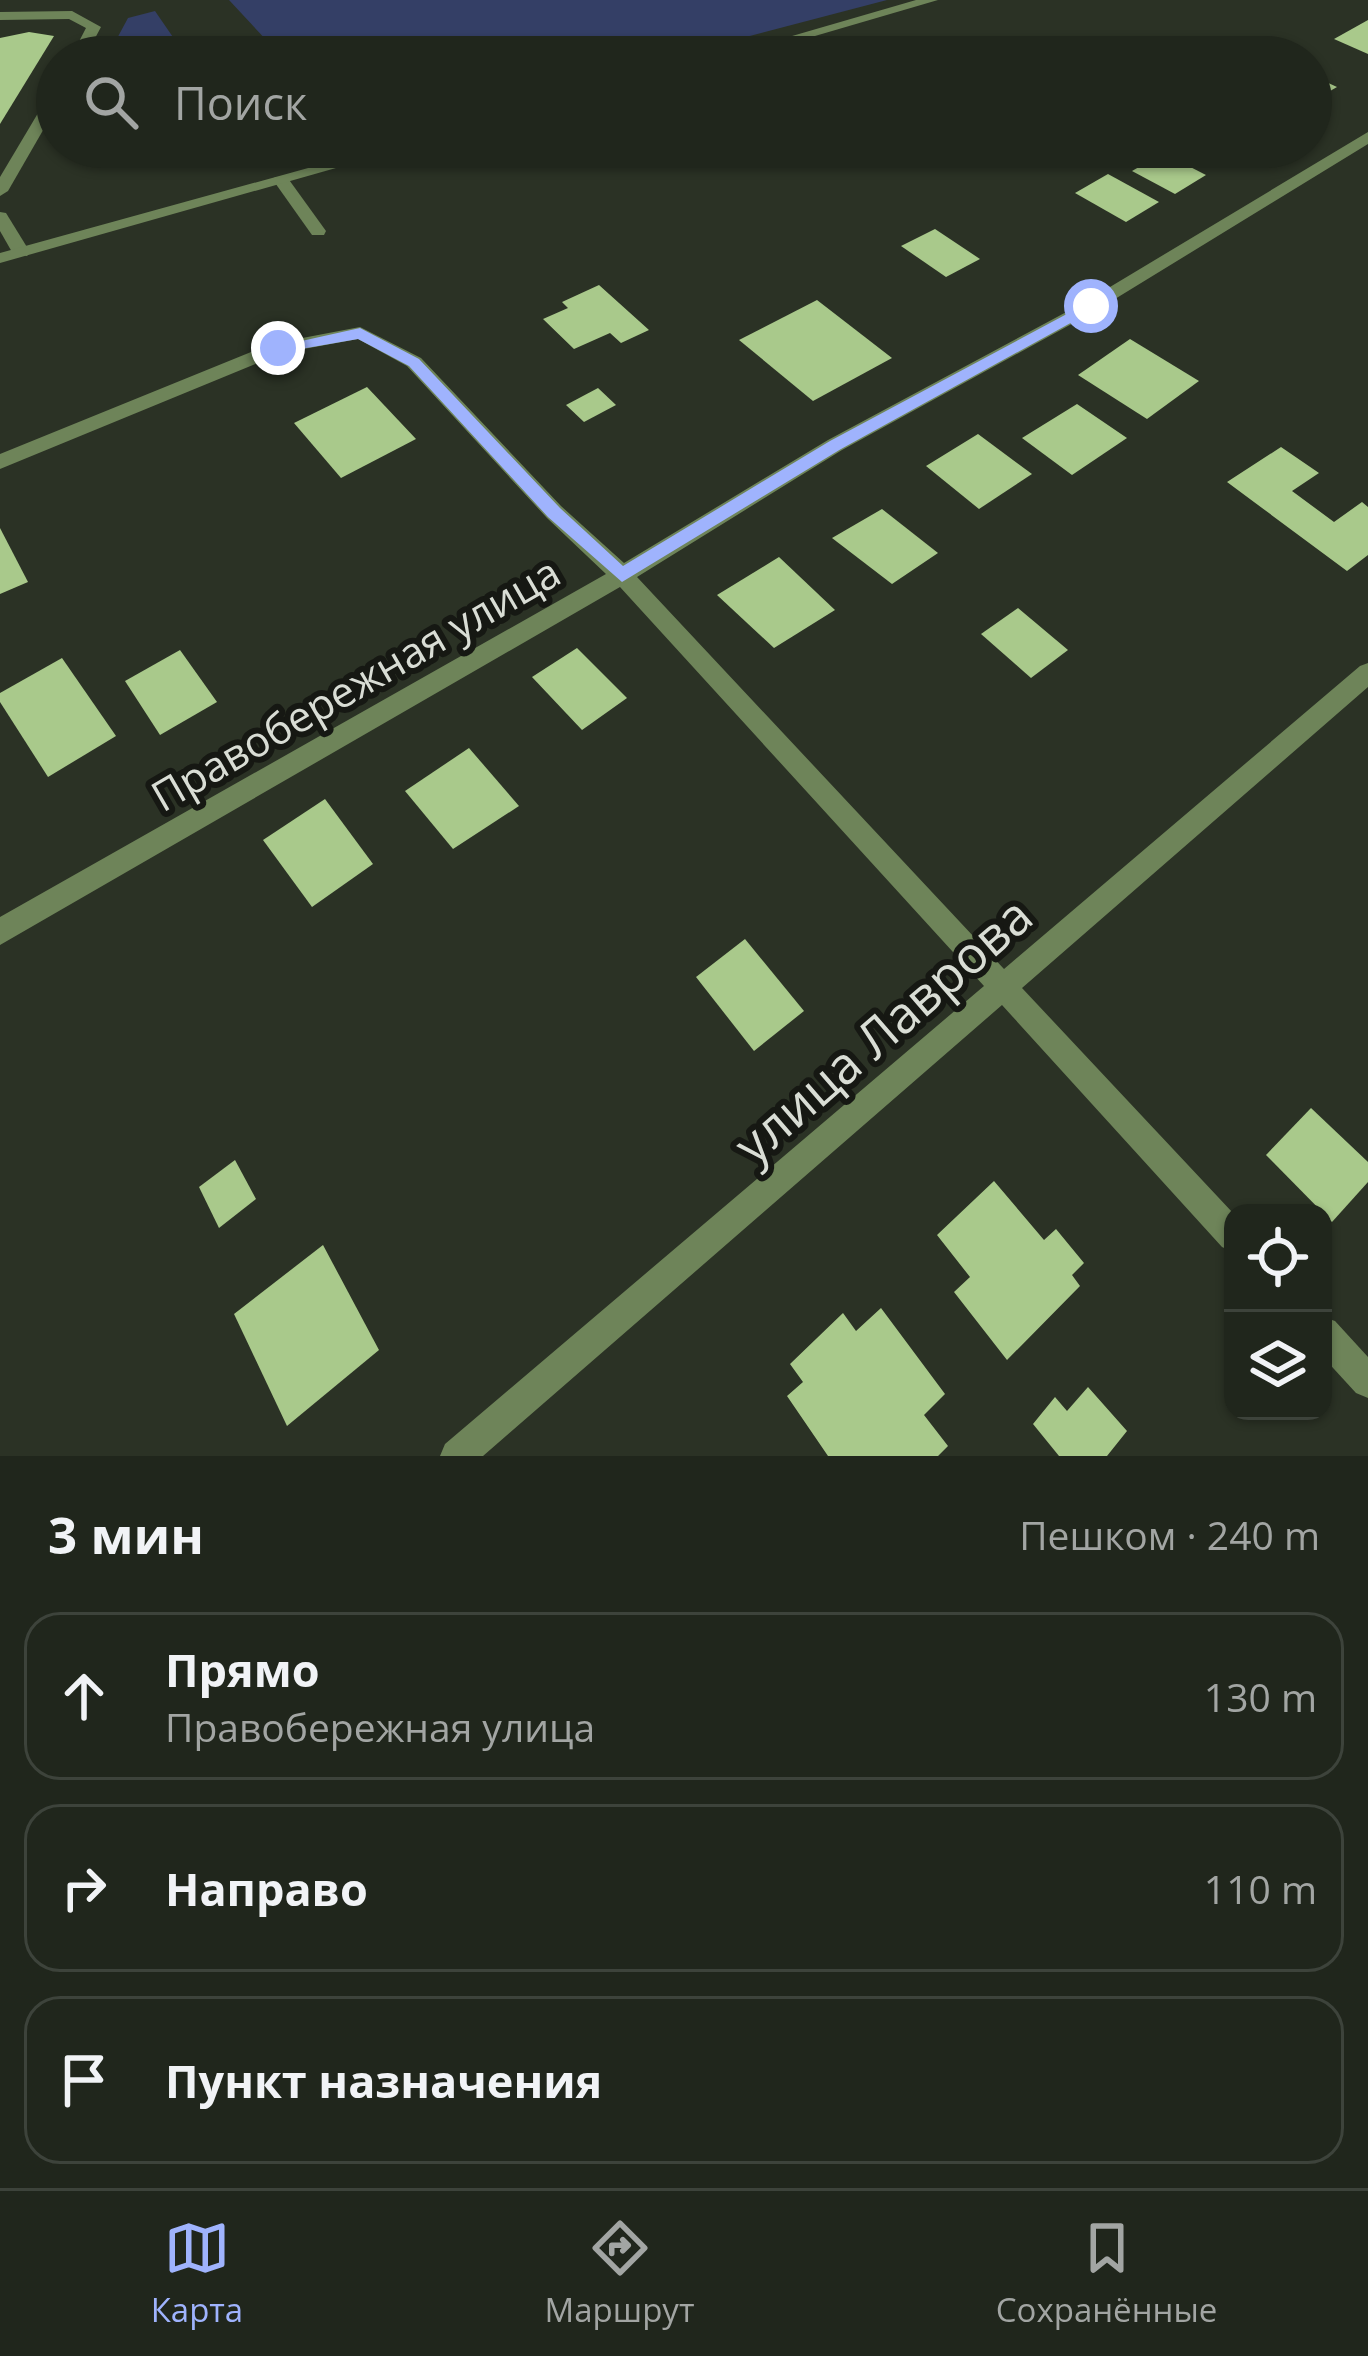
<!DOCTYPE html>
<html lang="ru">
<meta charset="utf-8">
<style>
:root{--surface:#20261c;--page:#2d3229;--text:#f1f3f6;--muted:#a2a5a3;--line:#3d433b;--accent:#9fb3fd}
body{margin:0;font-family:"Open Sans",sans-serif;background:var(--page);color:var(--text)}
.controls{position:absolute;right:36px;bottom:36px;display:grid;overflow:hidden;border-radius:24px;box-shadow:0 3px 9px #0004}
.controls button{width:108px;height:108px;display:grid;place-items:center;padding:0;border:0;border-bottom:3px solid var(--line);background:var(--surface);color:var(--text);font:60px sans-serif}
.stop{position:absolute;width:36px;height:36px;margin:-27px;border:9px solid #9fb3fd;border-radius:50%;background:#fff}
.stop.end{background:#9fb3fd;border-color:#fff;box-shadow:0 3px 12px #0008}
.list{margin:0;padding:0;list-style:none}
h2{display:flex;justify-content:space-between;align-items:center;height:156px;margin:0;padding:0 48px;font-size:51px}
h2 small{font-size:39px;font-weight:400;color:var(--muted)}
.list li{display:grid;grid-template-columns:78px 1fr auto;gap:36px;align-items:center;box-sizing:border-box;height:168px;margin:0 24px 24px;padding:0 24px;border:3px solid var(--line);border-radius:36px}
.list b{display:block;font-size:45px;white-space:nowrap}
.list p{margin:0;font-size:39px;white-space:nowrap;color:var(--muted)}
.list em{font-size:39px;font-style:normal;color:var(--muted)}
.icon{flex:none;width:66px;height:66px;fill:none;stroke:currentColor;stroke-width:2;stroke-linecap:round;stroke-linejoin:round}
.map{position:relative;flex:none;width:1368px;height:1456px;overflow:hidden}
.search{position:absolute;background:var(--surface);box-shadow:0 3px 9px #0004;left:36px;right:36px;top:36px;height:132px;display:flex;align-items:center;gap:30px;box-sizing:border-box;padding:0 42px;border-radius:66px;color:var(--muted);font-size:45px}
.sheet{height:732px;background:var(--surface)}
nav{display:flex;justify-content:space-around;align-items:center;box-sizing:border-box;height:168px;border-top:3px solid var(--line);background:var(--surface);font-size:33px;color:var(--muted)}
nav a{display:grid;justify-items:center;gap:6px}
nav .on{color:var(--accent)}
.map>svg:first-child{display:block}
.green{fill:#343f66}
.building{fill:#a9c98b}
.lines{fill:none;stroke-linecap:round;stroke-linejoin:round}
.lane{fill:#6e8459;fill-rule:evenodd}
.street{fill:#6e8459;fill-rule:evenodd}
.route{fill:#9fb3fd}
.labels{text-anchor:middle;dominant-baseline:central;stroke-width:12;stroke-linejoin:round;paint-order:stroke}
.street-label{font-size:42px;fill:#d9ddd5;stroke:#161813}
.near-street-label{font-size:51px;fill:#d9ddd5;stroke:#161813}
</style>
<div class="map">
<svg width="1368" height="1456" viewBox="0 0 1368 1456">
<rect width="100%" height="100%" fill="#2b3225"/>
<g class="green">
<path d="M229,0H887L670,57H282Z"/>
<path d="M155,11L177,43L107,57L128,18Z"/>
</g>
<g class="building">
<path d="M1368,20V54L1334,39Z"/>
<path d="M29,32L54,36L0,124V38Z"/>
<path d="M1311,75L1337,87L1311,102Z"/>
<path d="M1163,153L1206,175L1175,194L1132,171Z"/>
<path d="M1108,174L1159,202L1126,222L1075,193Z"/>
<path d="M935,229L980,259L946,277L901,246Z"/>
<path d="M599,285L649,330L621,343L610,333L574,349L543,319L568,308L562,302Z"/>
<path d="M817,300L892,358L813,401L739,340Z"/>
<path d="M1130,339L1199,381L1147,419L1078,375Z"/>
<path d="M367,387L416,439L341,478L294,423Z"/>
<path d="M598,388L616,405L584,422L566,405Z"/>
<path d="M1077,404L1127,438L1072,475L1022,438Z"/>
<path d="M978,434L1032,474L979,509L926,466Z"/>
<path d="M1281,447L1319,473L1292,491L1334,522L1362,502L1368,507V555L1347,571L1227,482Z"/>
<path d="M882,509L938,553L892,584L832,538Z"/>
<path d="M0,528L28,582L0,594Z"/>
<path d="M779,557L835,610L774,648L717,595Z"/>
<path d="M1018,608L1068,650L1031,678L981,634Z"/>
<path d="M577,648L627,698L582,730L532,677Z"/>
<path d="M180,650L217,702L160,735L125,681Z"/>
<path d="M62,658L116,736L48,777L0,702V693Z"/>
<path d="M469,748L519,806L453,849L405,791Z"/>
<path d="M325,799L373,864L312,907L263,840Z"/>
<path d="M745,939L804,1011L754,1051L696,977Z"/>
<path d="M1311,1108L1368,1162V1182L1332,1222L1266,1155Z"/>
<path d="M235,1160L256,1199L219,1228L199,1187Z"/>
<path d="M994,1181L1044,1240L1056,1229L1084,1263L1072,1275L1080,1286L1007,1360L954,1292L970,1277L937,1235Z"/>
<path d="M323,1245L379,1350L287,1426L234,1314Z"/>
<path d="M881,1308L945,1394L924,1415L948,1446L938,1456H828L787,1396L803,1382L790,1364L843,1313L856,1331Z"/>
<path d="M1088,1387L1127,1431L1107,1456H1059L1033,1424L1055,1397L1067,1411Z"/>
</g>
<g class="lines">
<g class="lane">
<path d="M0,12L72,11L101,27L85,57H71L86,28L69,19L0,20Z"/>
<path d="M57,89V106L8,191L0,196V177L50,93Z"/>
<path d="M275,177H287L326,231L324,235H312L273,180Z"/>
<path d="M0,212L6,213L30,252L27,256L12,252L0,231Z"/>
</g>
<g class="street">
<path d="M916,0H938L743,57H720Z"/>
<path d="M1368,132V144L1097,310L842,450L637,577L1004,969L1360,666L1368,663V687L1022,988L1233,1213V1252L1222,1247L1002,1005L483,1456H440L445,1444L984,986L620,587L0,945V917L606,574L547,518L407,366L358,339L282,353L0,469V454L271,344L360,327L421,358L561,506L624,563L828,440L1085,302Z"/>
<path d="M384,147H410L0,263V253Z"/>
<path d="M1323,1317L1335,1321L1368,1357V1398L1356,1393L1323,1357Z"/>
</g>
</g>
<path class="route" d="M1091,301L1096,309L841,449L622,582L548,517L409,366L358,339L278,353L270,348L360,328L419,359L560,508L623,566L830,441Z"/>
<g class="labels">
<g class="street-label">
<text transform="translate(355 683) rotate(-30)">Правобережная улица</text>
</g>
<g class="near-street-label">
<text transform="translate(882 1029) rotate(-41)">улица Лаврова</text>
</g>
</g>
</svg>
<div class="controls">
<button><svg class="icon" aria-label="locate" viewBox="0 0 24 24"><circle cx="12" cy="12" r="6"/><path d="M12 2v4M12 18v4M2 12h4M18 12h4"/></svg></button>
<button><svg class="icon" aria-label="layers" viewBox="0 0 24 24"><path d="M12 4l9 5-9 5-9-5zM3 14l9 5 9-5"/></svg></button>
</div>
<div class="stop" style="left:1091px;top:306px"></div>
<div class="stop end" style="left:278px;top:348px"></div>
<div class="search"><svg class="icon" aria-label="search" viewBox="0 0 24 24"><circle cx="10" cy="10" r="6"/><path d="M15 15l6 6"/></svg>Поиск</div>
</div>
<section class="sheet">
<h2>3 мин<small>Пешком · 240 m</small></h2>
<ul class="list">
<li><svg class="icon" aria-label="ahead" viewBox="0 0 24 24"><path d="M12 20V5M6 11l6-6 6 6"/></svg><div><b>Прямо</b><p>Правобережная улица</p></div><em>130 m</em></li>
<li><svg class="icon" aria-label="right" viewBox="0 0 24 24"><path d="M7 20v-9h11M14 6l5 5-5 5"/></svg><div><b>Направо</b></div><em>110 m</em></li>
<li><svg class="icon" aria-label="arrive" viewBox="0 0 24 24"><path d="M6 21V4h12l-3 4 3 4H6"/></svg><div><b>Пункт назначения</b></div></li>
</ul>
</section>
<nav>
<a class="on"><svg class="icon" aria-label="map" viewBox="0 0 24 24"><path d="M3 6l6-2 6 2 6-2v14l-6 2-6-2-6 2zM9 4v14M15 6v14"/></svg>Карта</a>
<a><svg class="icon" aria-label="directions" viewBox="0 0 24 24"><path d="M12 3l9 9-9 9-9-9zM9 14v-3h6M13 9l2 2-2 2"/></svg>Маршрут</a>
<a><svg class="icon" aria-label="saved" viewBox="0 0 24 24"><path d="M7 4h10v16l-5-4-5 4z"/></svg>Сохранённые</a>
</nav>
